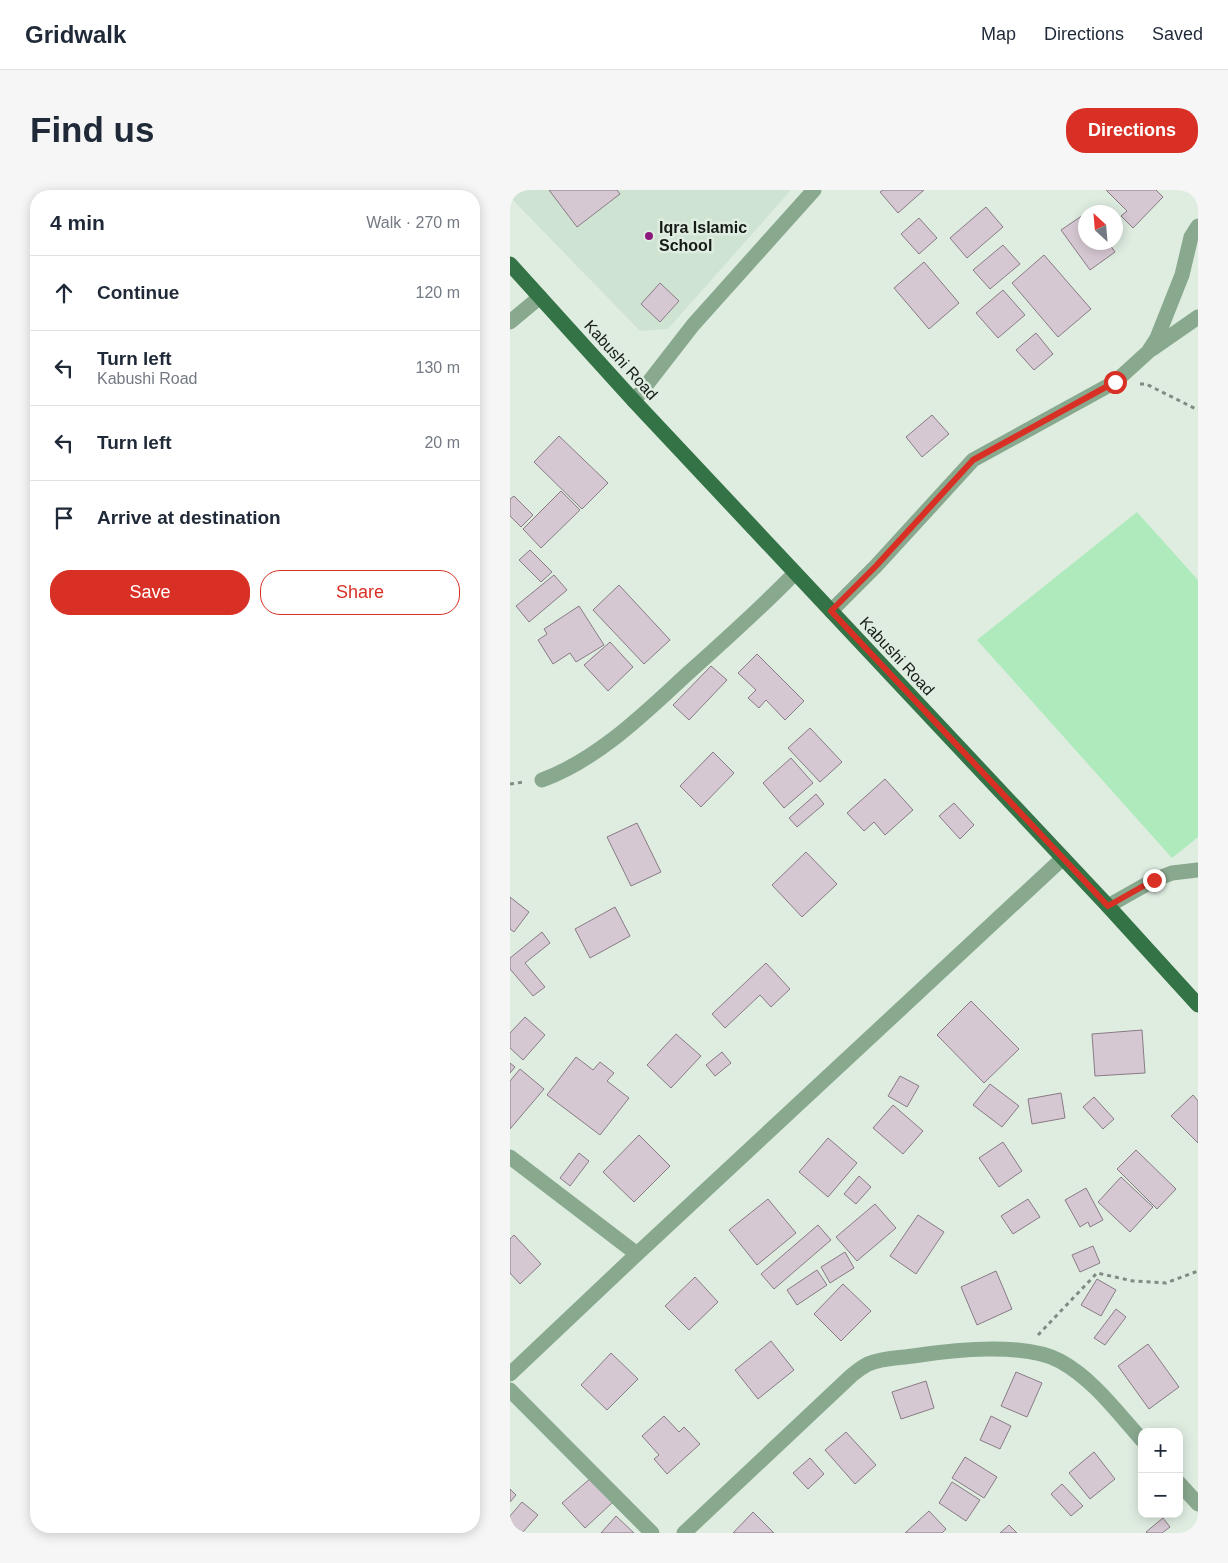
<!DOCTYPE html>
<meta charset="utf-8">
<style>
:root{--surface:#fff;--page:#f6f6f7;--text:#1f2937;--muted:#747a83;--line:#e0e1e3;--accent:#d93025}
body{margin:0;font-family:Helvetica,sans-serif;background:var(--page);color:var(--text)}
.controls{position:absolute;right:15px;bottom:15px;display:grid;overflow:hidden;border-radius:10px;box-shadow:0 2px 12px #0003}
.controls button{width:45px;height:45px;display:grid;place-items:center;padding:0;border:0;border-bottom:1px solid var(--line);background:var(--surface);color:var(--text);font:25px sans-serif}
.compass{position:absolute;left:568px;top:15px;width:45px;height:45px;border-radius:50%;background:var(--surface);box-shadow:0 2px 12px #0003;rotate:334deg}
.stop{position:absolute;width:15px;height:15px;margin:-11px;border:4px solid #d93025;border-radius:50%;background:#fff}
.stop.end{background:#d93025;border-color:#fff;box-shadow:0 1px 5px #0008}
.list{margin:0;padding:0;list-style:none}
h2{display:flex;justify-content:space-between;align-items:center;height:65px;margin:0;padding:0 20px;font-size:21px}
h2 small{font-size:16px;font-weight:400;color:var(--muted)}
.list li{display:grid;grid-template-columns:32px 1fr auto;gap:15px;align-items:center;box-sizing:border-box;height:75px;padding:0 20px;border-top:1px solid var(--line)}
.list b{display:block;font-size:19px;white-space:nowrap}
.list p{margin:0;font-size:16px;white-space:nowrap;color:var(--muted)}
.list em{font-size:16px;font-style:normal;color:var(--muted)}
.actions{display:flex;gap:10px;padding:15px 20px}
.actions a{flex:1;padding:11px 0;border:1px solid var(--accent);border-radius:20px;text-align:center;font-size:18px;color:var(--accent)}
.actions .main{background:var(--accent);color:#fff}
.icon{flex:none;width:28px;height:28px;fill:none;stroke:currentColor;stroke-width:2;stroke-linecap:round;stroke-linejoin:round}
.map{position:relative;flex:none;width:688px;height:1343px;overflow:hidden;border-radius:20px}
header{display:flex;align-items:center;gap:30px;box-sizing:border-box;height:70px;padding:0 25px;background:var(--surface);border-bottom:1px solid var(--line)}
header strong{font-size:24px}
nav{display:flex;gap:28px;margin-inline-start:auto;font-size:18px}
.intro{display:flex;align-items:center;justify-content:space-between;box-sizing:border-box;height:120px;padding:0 30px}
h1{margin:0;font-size:35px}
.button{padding:12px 22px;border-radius:20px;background:var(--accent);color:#fff;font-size:18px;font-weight:700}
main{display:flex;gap:30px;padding:0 30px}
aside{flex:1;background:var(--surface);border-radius:20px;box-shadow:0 2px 12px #0003}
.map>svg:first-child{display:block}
.built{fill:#cfe3d3}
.green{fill:#afeabc}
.building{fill:#d6c8d2;stroke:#887b85}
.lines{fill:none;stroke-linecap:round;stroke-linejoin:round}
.path{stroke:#818b83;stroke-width:3;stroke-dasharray:4 4;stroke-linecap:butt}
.minor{stroke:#89a98f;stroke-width:15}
.major{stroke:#347346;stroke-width:15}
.route{stroke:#d93025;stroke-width:6}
.poi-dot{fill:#8d1b7e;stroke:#dfede1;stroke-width:2}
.labels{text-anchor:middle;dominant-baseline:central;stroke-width:5;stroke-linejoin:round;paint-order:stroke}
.poi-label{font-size:16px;font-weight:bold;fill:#161b17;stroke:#dfede1;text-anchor:start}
.street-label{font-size:16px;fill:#161b17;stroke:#dfede1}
</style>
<header>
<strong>Gridwalk</strong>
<nav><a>Map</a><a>Directions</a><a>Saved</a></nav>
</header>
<div class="intro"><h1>Find us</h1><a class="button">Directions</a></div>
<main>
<aside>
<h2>4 min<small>Walk · 270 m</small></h2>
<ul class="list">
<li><svg class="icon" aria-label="ahead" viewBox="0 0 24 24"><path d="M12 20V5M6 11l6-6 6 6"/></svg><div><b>Continue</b></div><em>120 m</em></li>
<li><svg class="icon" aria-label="left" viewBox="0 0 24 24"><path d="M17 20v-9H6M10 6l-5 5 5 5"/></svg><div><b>Turn left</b><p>Kabushi Road</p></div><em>130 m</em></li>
<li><svg class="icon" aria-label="left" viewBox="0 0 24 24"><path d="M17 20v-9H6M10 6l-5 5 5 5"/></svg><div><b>Turn left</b></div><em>20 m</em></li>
<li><svg class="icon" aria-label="arrive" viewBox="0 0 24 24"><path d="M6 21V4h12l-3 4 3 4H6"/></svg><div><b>Arrive at destination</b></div></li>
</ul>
<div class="actions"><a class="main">Save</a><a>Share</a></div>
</aside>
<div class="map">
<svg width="688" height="1343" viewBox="0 0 688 1343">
<rect width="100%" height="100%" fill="#dfede1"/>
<path class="built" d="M0,0H281L158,139L130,141L0,7Z"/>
<path class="green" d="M627,322L688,390V647L662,668L467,450Z"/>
<g class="building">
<path d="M39,0H107L110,4L67,37Z"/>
<path d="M373,0H414L388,23L370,2Z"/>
<path d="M596,0H646L653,7L623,38L611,26L617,21Z"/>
<path d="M476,17L493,37L457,68L440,48Z"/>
<path d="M576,23V52H598L605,62L580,80L551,40Z"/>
<path d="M409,28L427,48L409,64L391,44Z"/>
<path d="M493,55L510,74L480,99L463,80Z"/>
<path d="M534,65L581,119L548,147L502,93Z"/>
<path d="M414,72L449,113L419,139L384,98Z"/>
<path d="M150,93L169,111L150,132L131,114Z"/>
<path d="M493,100L515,125L488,148L466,123Z"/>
<path d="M526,143L543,164L524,180L506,160Z"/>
<path d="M422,225L439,244L412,267L396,247Z"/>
<path d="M49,246L98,293L72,319L24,272Z"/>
<path d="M51,301L70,320L31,358L13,339Z"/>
<path d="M4,306L23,325L11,337L0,326V309Z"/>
<path d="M20,360L42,382L31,392L9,370Z"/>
<path d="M44,385L57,400L19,432L6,416Z"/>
<path d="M109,395L160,450L134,474L83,420Z"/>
<path d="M69,416L94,455L66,472L60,463L43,474L28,450L37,444L34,439Z"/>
<path d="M100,452L123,477L98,501L74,475Z"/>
<path d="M247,464L294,511L275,530L256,510L249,518L238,508L246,500L228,483Z"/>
<path d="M201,476L217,490L179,530L163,515Z"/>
<path d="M300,538L332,572L310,592L278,558Z"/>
<path d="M203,562L224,583L191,617L170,596Z"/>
<path d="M281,568L303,593L274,618L253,593Z"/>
<path d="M375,589L403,620L375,645L364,632L354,641L337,623Z"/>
<path d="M306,604L314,614L287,637L279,628Z"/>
<path d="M444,613L464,635L450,649L429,626Z"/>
<path d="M127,633L151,682L121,696L97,647Z"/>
<path d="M296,662L327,694L292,727L262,695Z"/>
<path d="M0,707L19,722L4,742L0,739Z"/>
<path d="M105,717L120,746L80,768L65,739Z"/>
<path d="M32,742L40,753L15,773L35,797L23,806L0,779V768Z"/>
<path d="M256,773L280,799L261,817L250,805L215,838L202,824Z"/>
<path d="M461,811L509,859L474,893L427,845Z"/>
<path d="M15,827L35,845L13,870L0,858V843Z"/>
<path d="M632,840L635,883L585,886L582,844Z"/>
<path d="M166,844L191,866L161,898L137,875Z"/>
<path d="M212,862L221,873L205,886L196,875Z"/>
<path d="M66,867L83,880L90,872L104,883L97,891L119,908L90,945L37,905Z"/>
<path d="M0,873L5,877L0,883Z"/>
<path d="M10,879L34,899L0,939V891Z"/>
<path d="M390,886L409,896L397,917L378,906Z"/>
<path d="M480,894L509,916L492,937L463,915Z"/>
<path d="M551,903L555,928L522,934L518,909Z"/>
<path d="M683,905L688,911V953L661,926Z"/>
<path d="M584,907L604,929L593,939L573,917Z"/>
<path d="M383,915L413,941L393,964L363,938Z"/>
<path d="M129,945L160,976L124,1012L93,982Z"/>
<path d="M318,948L347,973L318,1007L289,982Z"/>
<path d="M493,952L512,981L489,997L469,968Z"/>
<path d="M626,960L666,999L647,1019L607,979Z"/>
<path d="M69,963L79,971L60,996L50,988Z"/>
<path d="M349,986L361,997L346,1014L334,1004Z"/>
<path d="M611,987L643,1017L620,1042L588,1012Z"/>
<path d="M576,998L593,1030L580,1037L578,1032L570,1037L555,1010Z"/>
<path d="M258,1009L286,1043L247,1075L219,1040Z"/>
<path d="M518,1009L530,1027L503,1044L491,1026Z"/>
<path d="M365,1014L386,1038L347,1071L326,1047Z"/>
<path d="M408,1025L434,1042L406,1084L380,1066Z"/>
<path d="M308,1035L321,1050L264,1099L251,1084Z"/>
<path d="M4,1045L31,1074L10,1094L0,1083V1049Z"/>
<path d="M583,1056L590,1073L570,1082L562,1065Z"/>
<path d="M335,1062L344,1078L320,1093L311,1077Z"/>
<path d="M307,1080L317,1095L287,1115L277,1100Z"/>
<path d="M486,1081L502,1119L467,1135L451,1097Z"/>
<path d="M185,1087L208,1112L179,1140L155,1116Z"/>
<path d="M587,1089L606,1100L591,1126L571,1115Z"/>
<path d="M333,1094L361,1121L331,1151L304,1124Z"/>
<path d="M606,1119L616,1127L595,1155L584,1148Z"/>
<path d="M261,1151L284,1180L248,1209L225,1180Z"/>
<path d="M638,1154L669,1197L639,1219L608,1176Z"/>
<path d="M101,1163L128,1189L97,1220L71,1195Z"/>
<path d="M506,1182L532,1193L517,1227L491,1216Z"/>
<path d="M416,1191L424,1218L391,1229L382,1202Z"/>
<path d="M154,1226L169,1242L174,1237L190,1254L157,1284L144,1269L149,1265L132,1246Z"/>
<path d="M481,1226L501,1236L490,1259L470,1250Z"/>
<path d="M336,1242L366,1275L345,1294L315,1260Z"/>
<path d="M584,1262L605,1289L580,1309L559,1283Z"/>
<path d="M455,1267L487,1287L474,1308L442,1288Z"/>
<path d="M300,1268L314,1284L298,1299L283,1283Z"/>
<path d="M81,1288L103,1312L75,1338L52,1313Z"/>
<path d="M442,1292L470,1310L456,1331L429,1313Z"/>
<path d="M552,1294L573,1316L561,1326L541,1304Z"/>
<path d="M0,1299L6,1305L0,1312Z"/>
<path d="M12,1312L28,1325L12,1343H0V1326Z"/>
<path d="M419,1321L436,1339L432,1343H395Z"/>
<path d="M243,1322L264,1343H223Z"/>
<path d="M106,1326L124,1343H91Z"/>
<path d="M653,1328L660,1337L652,1343H637L636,1342Z"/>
<path d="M499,1335L507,1343H490Z"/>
</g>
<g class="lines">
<g class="path">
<path d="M630,194H636L688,220"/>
<path d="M0,594L14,592"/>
<path d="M528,1145L587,1083L623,1091L656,1093L688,1081"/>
</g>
<g class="minor">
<path d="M0,132L30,107"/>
<path d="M642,159L688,127"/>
<path d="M124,211L183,135L304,0"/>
<path d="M321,421L366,376L463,270L605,192L638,162L647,148L672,85L681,47L688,36"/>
<path d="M32,590C87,570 134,524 176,485C213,452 250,419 285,383"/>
<path d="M598,716L644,690L662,683L688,680"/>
<path d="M0,967L127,1064"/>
<path d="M0,1184L127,1064L553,668"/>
<path d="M0,1200L142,1343"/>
<path d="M669,1293L688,1314"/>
<path d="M174,1343L342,1185C347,1181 352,1177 358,1174C372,1168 388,1168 403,1166C442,1160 514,1152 550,1171C583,1189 607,1222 632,1250"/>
</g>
<path class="major" d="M0,74L124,211L598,716L688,815"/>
</g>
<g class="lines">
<path class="route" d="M605,192L463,270L366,376L321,421L598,716L644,690"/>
</g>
<circle class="poi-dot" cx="139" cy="46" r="5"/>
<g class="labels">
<g class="poi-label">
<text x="149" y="37">Iqra Islamic<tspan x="149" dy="18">School</tspan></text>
</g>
<g class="street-label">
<text transform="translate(111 170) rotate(48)">Kabushi Road</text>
<text transform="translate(387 466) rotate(47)">Kabushi Road</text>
</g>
</g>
</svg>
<div class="controls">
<button>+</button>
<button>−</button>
</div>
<svg class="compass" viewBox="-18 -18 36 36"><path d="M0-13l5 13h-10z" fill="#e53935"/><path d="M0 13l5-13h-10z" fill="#747a83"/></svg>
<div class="stop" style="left:605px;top:192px"></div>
<div class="stop end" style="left:644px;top:690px"></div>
</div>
</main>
